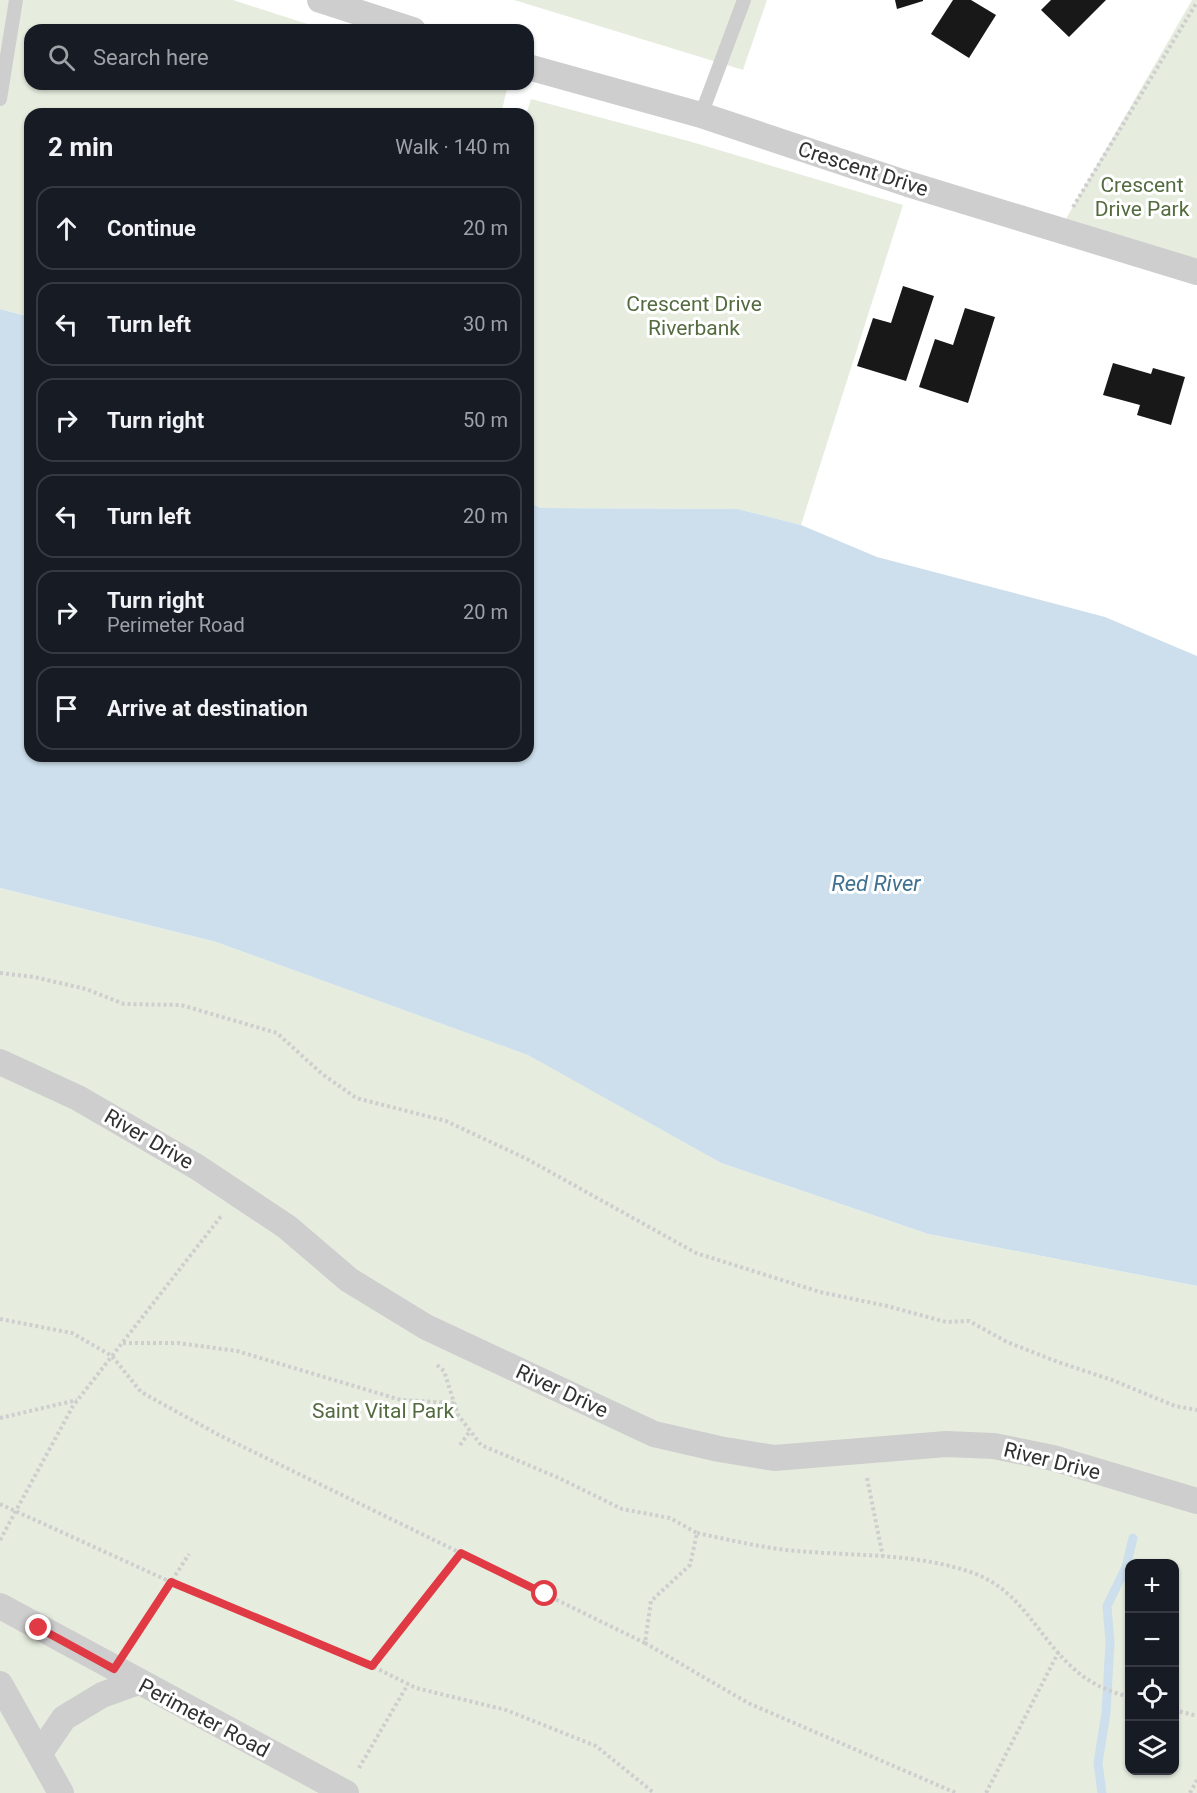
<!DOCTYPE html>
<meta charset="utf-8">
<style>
:root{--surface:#171b24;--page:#242831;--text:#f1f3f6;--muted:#9ea1a6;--line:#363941}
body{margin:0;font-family:Roboto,sans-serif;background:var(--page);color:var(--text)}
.controls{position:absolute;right:18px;bottom:18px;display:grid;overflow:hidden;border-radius:12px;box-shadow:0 2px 4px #0004}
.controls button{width:54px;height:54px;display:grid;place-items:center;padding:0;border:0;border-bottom:2px solid var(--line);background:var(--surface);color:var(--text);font:30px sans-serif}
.stop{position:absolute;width:18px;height:18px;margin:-14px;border:4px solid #e03a45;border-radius:50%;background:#fff}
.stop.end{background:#e03a45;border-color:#fff;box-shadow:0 2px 6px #0008}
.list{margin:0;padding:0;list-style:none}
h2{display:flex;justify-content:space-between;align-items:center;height:78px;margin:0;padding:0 24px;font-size:26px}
h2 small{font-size:20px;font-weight:400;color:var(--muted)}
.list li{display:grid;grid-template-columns:39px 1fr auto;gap:18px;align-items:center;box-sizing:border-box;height:84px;margin:0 12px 12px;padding:0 12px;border:2px solid var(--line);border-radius:18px}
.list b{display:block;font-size:22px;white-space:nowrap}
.list p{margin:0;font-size:20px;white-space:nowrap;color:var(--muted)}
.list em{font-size:20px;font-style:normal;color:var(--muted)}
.icon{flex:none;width:33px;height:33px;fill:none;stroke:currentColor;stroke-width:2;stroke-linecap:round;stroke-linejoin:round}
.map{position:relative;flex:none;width:1197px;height:1793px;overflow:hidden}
.search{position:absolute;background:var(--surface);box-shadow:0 2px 4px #0004;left:24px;top:24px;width:510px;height:66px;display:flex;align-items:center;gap:15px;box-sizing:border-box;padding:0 21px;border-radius:18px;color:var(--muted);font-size:22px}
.panel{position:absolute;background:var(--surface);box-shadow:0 2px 4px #0004;left:24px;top:108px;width:510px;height:654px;border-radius:18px}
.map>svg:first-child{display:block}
.green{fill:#e6eddf;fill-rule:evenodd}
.water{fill:#cddfec}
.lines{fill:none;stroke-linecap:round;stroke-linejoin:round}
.stream{stroke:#cddfec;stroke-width:9}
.building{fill:#181818}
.path{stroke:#cecece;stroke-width:4;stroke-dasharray:3 3;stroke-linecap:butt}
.lane{stroke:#cecece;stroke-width:14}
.street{stroke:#cecece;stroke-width:26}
.route{stroke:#e03a45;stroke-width:8}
.labels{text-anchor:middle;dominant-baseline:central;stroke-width:6;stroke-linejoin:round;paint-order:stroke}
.street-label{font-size:21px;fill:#313131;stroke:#fff}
.park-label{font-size:21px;fill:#536b3f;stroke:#fff}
.water-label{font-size:22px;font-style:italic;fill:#407191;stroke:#fff}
</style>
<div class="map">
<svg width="1197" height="1793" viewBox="0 0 1197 1793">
<rect width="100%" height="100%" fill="#fff"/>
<g class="green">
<path d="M0,0H233L326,30H30V84H492L507,89L501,114H30V317L0,309Z"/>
<path d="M514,0H767L743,70Z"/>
<path d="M1192,0H1197V272L1060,229Z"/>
<path d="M531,99L692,142L903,205L801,525L738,509L541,508L528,502L526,114Z"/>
<path d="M0,888L216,942L529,1055L721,1163L928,1234L1197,1286V1793H0ZM1130,1564H1174V1770H1130Z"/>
</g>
<path class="water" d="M0,309L30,317V756H528V502L541,508L738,509L801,525L877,557L1105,617L1197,656V1286L928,1234L721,1163L528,1055L216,942L0,888Z"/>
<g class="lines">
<path class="stream" d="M1102,1793L1098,1763L1106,1713L1110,1642L1107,1606L1126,1567L1133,1538"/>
</g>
<g class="building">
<path d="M895,0H923V1L897,9Z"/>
<path d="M953,0H971L996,15L969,58L931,34Z"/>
<path d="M1051,0H1106L1069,37L1041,10Z"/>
<path d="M903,286L934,296L906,381L857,366L873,318L891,323Z"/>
<path d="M965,308L995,317L968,403L919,387L935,339L953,345Z"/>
<path d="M1113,363L1151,374L1153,368L1185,377L1171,425L1137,415L1140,405L1103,395Z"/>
</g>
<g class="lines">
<g class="path">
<path d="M1073,207L1197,2"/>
<path d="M0,973L34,977L86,989L124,1004L181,1005L277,1033L321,1073L356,1098L446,1121L527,1159L696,1253L820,1292L887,1306L946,1322L969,1321L1007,1342L1058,1362L1112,1380L1175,1406L1197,1410"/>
<path d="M0,1319L72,1333L112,1356L141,1392L219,1435L645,1643"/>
<path d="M123,1343H178L237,1351L401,1400L454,1403"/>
<path d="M437,1365L444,1371L458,1415L481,1445L559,1478L622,1509L670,1518L697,1533L690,1565L651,1601L645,1643L748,1703L956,1793"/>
<path d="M0,1418L77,1400"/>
<path d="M460,1445L470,1431"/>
<path d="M867,1478L883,1557"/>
<path d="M0,1504L171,1582L360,1660L416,1688L506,1710L596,1746L654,1793"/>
<path d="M697,1533C730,1540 763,1548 796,1551C855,1556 920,1553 976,1574C1022,1592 1039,1638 1073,1668C1089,1683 1109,1692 1130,1697"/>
<path d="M0,1540L73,1406L222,1215"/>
<path d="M130,1646L189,1554"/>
<path d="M372,1666L461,1553"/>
<path d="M1174,1710L1197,1716"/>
<path d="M359,1768L408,1684"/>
<path d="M986,1793L1059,1651"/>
<path d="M1190,1793L1197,1780"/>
</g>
<g class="lane">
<path d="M0,99L16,0"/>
<path d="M701,115L744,0"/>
</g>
<g class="street">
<path d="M320,0L413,30"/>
<path d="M528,67L701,115L908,184L1197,272"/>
<path d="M0,1062L78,1098L197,1167L287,1227L349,1280L426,1327L654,1434L719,1449L774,1458L946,1444L994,1446L1053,1458L1197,1501"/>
<path d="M0,1606L346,1793"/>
<path d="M0,1684L61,1793"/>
<path d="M40,1753L64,1718L102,1695L138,1682"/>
</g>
</g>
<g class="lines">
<path class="route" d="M39,1628L114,1669L171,1582L372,1666L461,1553L545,1594"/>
</g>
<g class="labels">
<g class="street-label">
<text transform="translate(863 169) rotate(18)">Crescent Drive</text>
<text transform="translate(149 1139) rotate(30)">River Drive</text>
<text transform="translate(562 1391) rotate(25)">River Drive</text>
<text transform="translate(1052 1461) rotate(14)">River Drive</text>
<text transform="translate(204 1718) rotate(28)">Perimeter Road</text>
</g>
<g class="park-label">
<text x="1142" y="185">Crescent<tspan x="1142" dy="24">Drive Park</tspan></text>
<text x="694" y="304">Crescent Drive<tspan x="694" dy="24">Riverbank</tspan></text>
<text x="383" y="1411">Saint Vital Park</text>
</g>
<g class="water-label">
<text x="876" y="883">Red River</text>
</g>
</g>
</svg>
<div class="controls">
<button>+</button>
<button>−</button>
<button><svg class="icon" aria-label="locate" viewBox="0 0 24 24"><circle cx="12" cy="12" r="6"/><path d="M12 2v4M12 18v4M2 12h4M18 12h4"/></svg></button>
<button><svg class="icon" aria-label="layers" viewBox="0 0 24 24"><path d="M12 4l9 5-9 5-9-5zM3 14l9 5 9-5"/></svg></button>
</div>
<div class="stop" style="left:545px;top:1594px"></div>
<div class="stop end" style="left:39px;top:1628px"></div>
<div class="search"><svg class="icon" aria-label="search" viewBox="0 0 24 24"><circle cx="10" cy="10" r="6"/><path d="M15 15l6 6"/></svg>Search here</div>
<section class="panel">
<h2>2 min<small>Walk · 140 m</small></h2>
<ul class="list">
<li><svg class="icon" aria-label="ahead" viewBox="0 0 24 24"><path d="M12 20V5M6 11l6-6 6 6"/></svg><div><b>Continue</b></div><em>20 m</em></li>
<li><svg class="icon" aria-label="left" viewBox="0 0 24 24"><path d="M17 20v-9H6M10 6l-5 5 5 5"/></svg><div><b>Turn left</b></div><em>30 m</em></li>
<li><svg class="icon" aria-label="right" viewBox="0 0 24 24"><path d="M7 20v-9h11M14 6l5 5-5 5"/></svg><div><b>Turn right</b></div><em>50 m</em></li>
<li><svg class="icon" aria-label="left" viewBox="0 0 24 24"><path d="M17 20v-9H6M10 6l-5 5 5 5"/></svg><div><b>Turn left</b></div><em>20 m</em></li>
<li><svg class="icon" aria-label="right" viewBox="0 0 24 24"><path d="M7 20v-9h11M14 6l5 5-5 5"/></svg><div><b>Turn right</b><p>Perimeter Road</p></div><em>20 m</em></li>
<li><svg class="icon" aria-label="arrive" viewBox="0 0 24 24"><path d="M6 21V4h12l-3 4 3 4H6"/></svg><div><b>Arrive at destination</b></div></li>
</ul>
</section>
</div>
